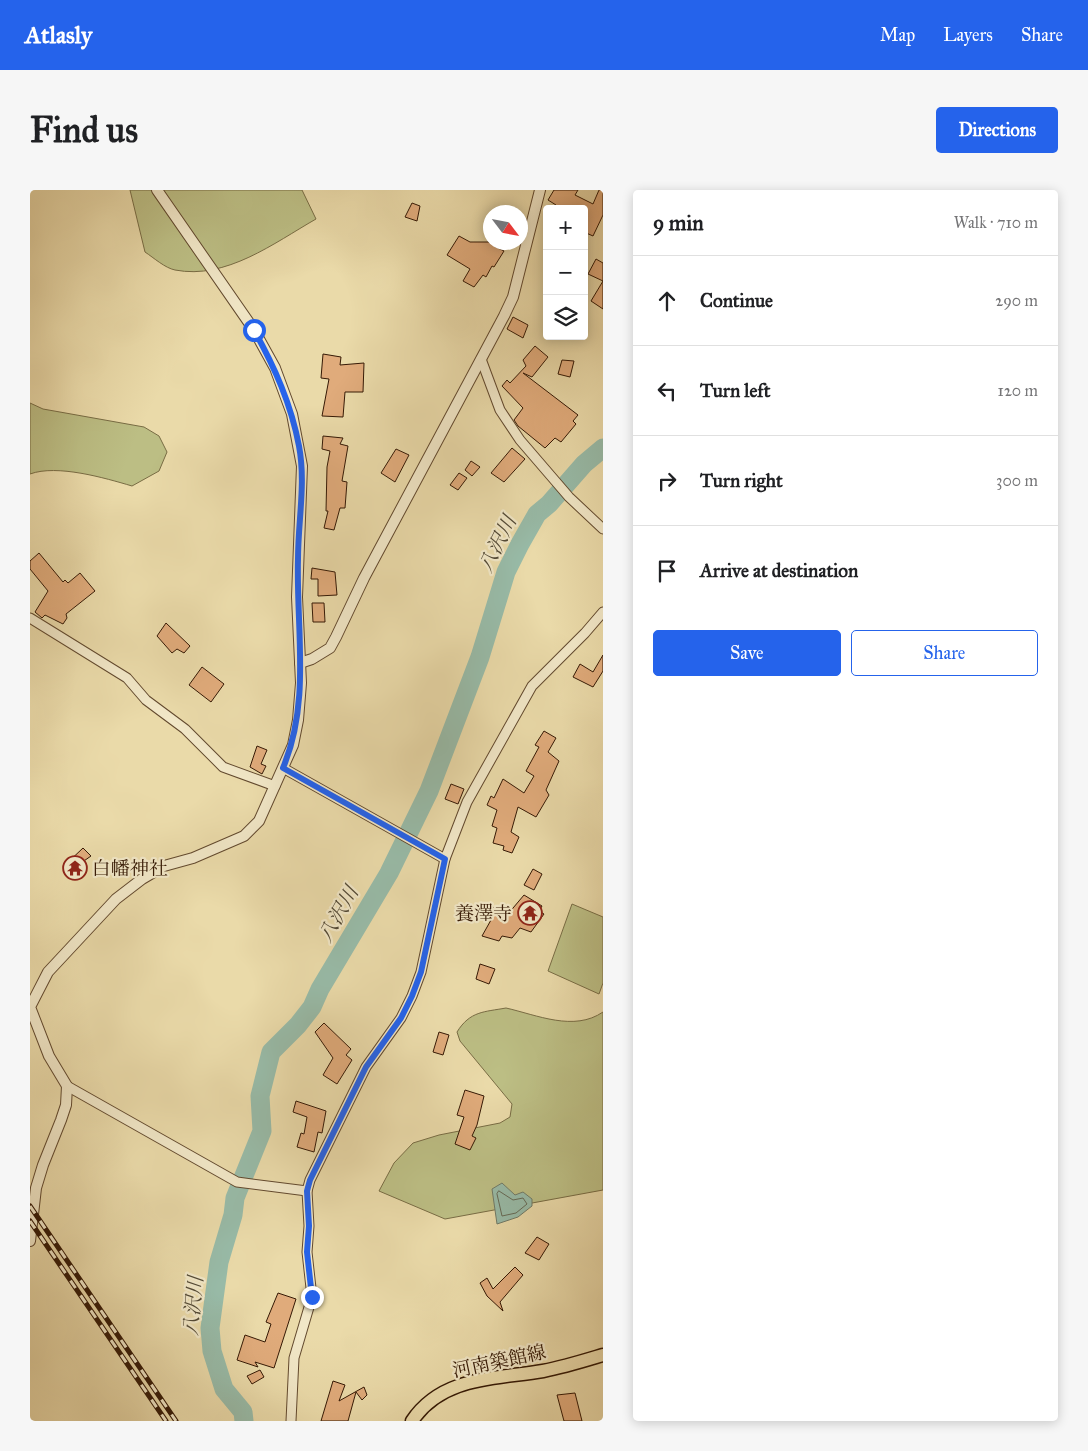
<!DOCTYPE html>
<meta charset="utf-8">
<style>
:root{--surface:#fff;--page:#f6f6f6;--text:#202124;--muted:#757577;--line:#e0e0e0;--accent:#2563eb}
body{margin:0;font-family:"IM FELL Great Primer","Noto Serif JP",serif;background:var(--page);color:var(--text)}
.controls{position:absolute;right:15px;top:15px;display:grid;overflow:hidden;border-radius:5px;box-shadow:0 2px 12px #0003}
.controls button{width:45px;height:45px;display:grid;place-items:center;padding:0;border:0;border-bottom:1px solid var(--line);background:var(--surface);color:var(--text);font:25px sans-serif}
.compass{position:absolute;left:453px;top:15px;width:45px;height:45px;border-radius:50%;background:var(--surface);box-shadow:0 2px 12px #0003;rotate:122deg}
.stop{position:absolute;width:15px;height:15px;margin:-11px;border:4px solid #2563eb;border-radius:50%;background:#fff}
.stop.end{background:#2563eb;border-color:#fff;box-shadow:0 1px 5px #0008}
.list{margin:0;padding:0;list-style:none}
h2{display:flex;justify-content:space-between;align-items:center;height:65px;margin:0;padding:0 20px;font-size:21px}
h2 small{font-size:16px;font-weight:400;color:var(--muted)}
.list li{display:grid;grid-template-columns:32px 1fr auto;gap:15px;align-items:center;box-sizing:border-box;height:90px;padding:0 20px;border-top:1px solid var(--line)}
.list b{display:block;font-size:19px;white-space:nowrap}
.list em{font-size:16px;font-style:normal;color:var(--muted)}
.actions{display:flex;gap:10px;padding:15px 20px}
.actions a{flex:1;padding:11px 0;border:1px solid var(--accent);border-radius:5px;text-align:center;font-size:18px;color:var(--accent)}
.actions .main{background:var(--accent);color:#fff}
.icon{flex:none;width:28px;height:28px;fill:none;stroke:currentColor;stroke-width:2;stroke-linecap:round;stroke-linejoin:round}
.map{position:relative;flex:none;width:573px;height:1231px;overflow:hidden;border-radius:5px}
header{display:flex;align-items:center;gap:30px;box-sizing:border-box;height:70px;padding:0 25px;background:var(--accent);color:#fff}
header strong{font-size:24px}
nav{display:flex;gap:28px;margin-inline-start:auto;font-size:18px}
.intro{display:flex;align-items:center;justify-content:space-between;box-sizing:border-box;height:120px;padding:0 30px}
h1{margin:0;font-size:35px}
.button{padding:12px 22px;border-radius:5px;background:var(--accent);color:#fff;font-size:18px;font-weight:700}
main{display:flex;gap:30px;padding:0 30px}
aside{flex:1;background:var(--surface);border-radius:5px;box-shadow:0 2px 12px #0003}
.map>svg:first-child{display:block}
.green{fill:#bcbe84;stroke:#786c44}
.water{fill:#98bba8;stroke:#707a67}
.lines{fill:none;stroke-linecap:round;stroke-linejoin:round}
.shore{stroke:#666a56;stroke-width:1}
.river{stroke:#98bba8;stroke-width:19}
.building{fill:#e0ab7b;stroke:#351905}
.minor-casing{stroke:#62492e;stroke-width:11}
.tertiary-casing{stroke:#62492e;stroke-width:12}
.primary-casing{stroke:#351905;stroke-width:15}
.minor{stroke:#f1e7c7;stroke-width:9}
.tertiary{stroke:#f1e7c7;stroke-width:10}
.primary{stroke:#eadaa9;stroke-width:12}
.rail-casing{stroke:#351905;stroke-width:5}
.rail{stroke:#f1e7c7;stroke-width:3;stroke-dasharray:9;stroke-linecap:butt}
.route{stroke:#2563eb;stroke-width:6}
.labels{text-anchor:middle;dominant-baseline:central;stroke-width:4.5;stroke-linejoin:round;paint-order:stroke}
.poi-label{font-size:19px;fill:#351905;stroke:#f1e7c7;text-anchor:start}
.street-label{font-size:19px;fill:#351905;stroke:#f1e7c7}
.water-label{font-size:20px;font-style:italic;fill:#534a36;stroke:#f1e7c7}
</style>
<header>
<strong>Atlasly</strong>
<nav><a>Map</a><a>Layers</a><a>Share</a></nav>
</header>
<div class="intro"><h1>Find us</h1><a class="button">Directions</a></div>
<main>
<div class="map">
<svg width="573" height="1231" viewBox="0 0 573 1231">
<rect width="100%" height="100%" fill="#eadaa9"/>
<filter id="stains"><feTurbulence type="fractalNoise" baseFrequency=".004" numOctaves="4"/><feColorMatrix values="0 0 0 0 .2 0 0 0 0 .09 0 0 0 0 .02 0 0 0 .5 -.17"/></filter>
<radialGradient id="worn" r=".72"><stop offset=".6" stop-color="#630" stop-opacity="0"/><stop offset="1" stop-color="#630" stop-opacity=".3"/></radialGradient>
<g class="green">
<path d="M100,0H272L286,29C244,53 196,90 145,80C135,78 124,68 115,62Z"/>
<path d="M0,213L13,219L114,237L129,246L137,262L129,281L102,296C75,288 27,274 0,284Z"/>
<path d="M542,714L573,727V793L569,804L518,781Z"/>
<path d="M476,818C507,825 544,842 573,822V1000L415,1029L349,1001L364,973L383,953L409,945L470,933L480,927L482,914L430,851L427,842C440,821 454,822 476,818Z"/>
</g>
<path class="water" d="M472,993L485,1005L493,1002L502,1009V1016L488,1027L467,1034L462,999Z"/>
<g class="lines">
<path class="shore" d="M469,1001L483,1010L493,1008L497,1014L486,1023L472,1026L467,1004Z"/>
<path class="river" d="M214,1231L213,1222L194,1199L182,1161L180,1138L189,1072L203,1025L205,1008L232,941L230,906L241,862L268,835L282,817L290,799L359,683L399,601L450,467L476,382L490,354L507,324L519,314L554,274L573,258"/>
</g>
<g class="building">
<path d="M524,0H548L545,5L563,14L569,0H573V25L563,46L554,42V19H524L526,15L518,10Z"/>
<path d="M382,13L390,16L387,31L375,27Z"/>
<path d="M429,46L440,52H466L464,56L474,61L464,77L462,76L456,87L453,85L444,97L433,91L440,79L417,65Z"/>
<path d="M566,69L573,73V119L561,111L573,91L558,84Z"/>
<path d="M483,127L498,135L493,148L477,139Z"/>
<path d="M505,156L518,167L502,187L493,183L548,225L543,231L546,234L531,252L525,248L515,258L488,236L484,230L493,218L472,196L477,190L480,193L496,176L493,170Z"/>
<path d="M293,164L311,167L310,175L334,173L333,202H315L313,227L292,226L299,189L291,188Z"/>
<path d="M532,170L544,171L540,187L528,184Z"/>
<path d="M293,246L313,248L310,254L318,256L312,291L317,292L315,318H310L304,340L294,338L298,321H296L297,277L300,261L292,259Z"/>
<path d="M482,258L495,269L474,292L461,283Z"/>
<path d="M366,259L379,265L365,292L351,283Z"/>
<path d="M441,271L450,277L442,286L435,280Z"/>
<path d="M429,283L437,288L428,300L420,295Z"/>
<path d="M9,363L33,392L35,390L38,393L50,383L65,401L36,424L37,428L33,434L15,425L12,428L5,422L18,401L0,379V371Z"/>
<path d="M282,378L305,382L307,405L288,406V389H281Z"/>
<path d="M282,413H294L295,432H283Z"/>
<path d="M136,433L160,456L154,463L147,459L142,463L127,446Z"/>
<path d="M573,465V481L563,497L543,487L550,474L563,482Z"/>
<path d="M172,477L194,494L181,512L159,495Z"/>
<path d="M514,541L526,548L518,562L529,571L516,600L519,605L506,627L488,617L481,642L489,647L482,663L473,660L474,656L463,653L467,638L462,636L467,620L457,615L461,606L464,608L473,589L494,603L504,586L496,581L509,557L505,555Z"/>
<path d="M227,556L237,560L231,574L236,576L232,584L220,577Z"/>
<path d="M421,594L434,599L428,614L415,609Z"/>
<path d="M53,658L61,666L51,673L54,678L43,687L34,676Z"/>
<path d="M503,679L512,684L504,700L494,695Z"/>
<path d="M494,705L512,716L509,721L514,724L501,742L490,738L482,748L472,746L469,751L452,746L461,730L452,722L456,714L478,724Z"/>
<path d="M450,774L465,779L459,794L446,789Z"/>
<path d="M294,833L321,859L316,865L322,870L307,894L293,885L303,868L285,842Z"/>
<path d="M409,842L419,845L413,865L403,862Z"/>
<path d="M435,900L454,906L447,935L442,946L446,948L440,960L425,954L434,927L427,925Z"/>
<path d="M266,911L296,921L292,943L288,942L284,962L267,957L271,943L274,944L277,927L263,922Z"/>
<path d="M507,1047L519,1054L509,1070L495,1063Z"/>
<path d="M485,1077L493,1085L470,1112L473,1121L457,1106L450,1093L457,1088L463,1099Z"/>
<path d="M248,1103L266,1109L244,1178L225,1172L228,1177L207,1170L215,1145L235,1152L241,1134L236,1132Z"/>
<path d="M230,1180L234,1187L222,1194L217,1186Z"/>
<path d="M303,1191L315,1195L309,1211L334,1197L337,1205L332,1210L326,1202L318,1231H291Z"/>
<path d="M545,1203L552,1231H534L527,1205Z"/>
</g>
<g class="lines">
<g class="minor-casing">
<g id="minor">
<path d="M451,169L470,220L490,250L539,307L573,339"/>
<path d="M0,428L97,488L116,510L155,539L193,577L245,596"/>
<path d="M253,578L415,669"/>
<path d="M37,896L207,992L277,1001"/>
<path d="M261,1231L264,1168L282,1107L277,1062L279,1036L277,1001L280,990L336,877L371,828L382,806L391,782L415,669L437,612L502,496L555,443L573,422"/>
</g>
</g>
<g class="tertiary-casing">
<g id="tertiary">
<path d="M270,473L282,469L300,458L306,447L334,388L474,126L483,107L510,0"/>
<path d="M0,1051L6,998L13,975L31,930L36,915L37,896L19,866L0,817L18,782L86,709L112,689L134,676L163,668L214,646L229,631L263,555L268,530L271,493L267,407L272,276L262,224L245,178L224,140L127,0"/>
</g>
</g>
<g class="primary-casing">
<path id="primary" d="M382,1231C412,1186 466,1189 513,1181C534,1177 553,1171 573,1165"/>
</g>
<use href="#minor" class="minor"/>
<use href="#tertiary" class="tertiary"/>
<use href="#primary" class="primary"/>
<g class="rail-casing">
<g id="rail">
<path d="M0,1016L146,1231"/>
<path d="M0,1031L136,1231"/>
</g>
</g>
<use href="#rail" class="rail"/>
</g>
<g class="lines">
<path class="route" d="M224,140C245,178 261,214 269,256C276,293 268,331 268,369C266,440 281,511 253,578L415,669L391,782L382,806L371,828L336,877L280,990L277,1001L279,1036L277,1062L282,1107"/>
</g>
<defs>
<g id="temple-ring" transform="scale(1.25)"><circle r="9.5" fill="#f1e7c7" stroke="#8f2418" stroke-width="1.5"/><path d="M0-6L5-2H3V0L6.5 2.5H4V6H1.5V3h-3V6H-4V2.5H-6.5L-3 0V-2H-5Z" fill="#8f2418"/></g>
</defs>
<g fill-rule="evenodd">
<use href="#temple-ring" x="45" y="678"/>
<use href="#temple-ring" x="500" y="723"/>
</g>
<g class="labels">
<g class="poi-label">
<text x="62" y="678">白幡神社</text>
<text x="482" y="723" text-anchor="end">養澤寺</text>
</g>
<g class="street-label">
<text transform="translate(469 1171) rotate(-12)">河南築館線</text>
</g>
<g class="water-label">
<text transform="translate(467 354) rotate(-64)">八沢川</text>
<text transform="translate(308 724) rotate(-61)">八沢川</text>
<text transform="translate(163 1116) rotate(-85)">八沢川</text>
</g>
</g>
<rect width="100%" height="100%" filter="url(#stains)"/>
<rect width="100%" height="100%" fill="url(#worn)"/>
</svg>
<div class="controls">
<button>+</button>
<button>−</button>
<button><svg class="icon" aria-label="layers" viewBox="0 0 24 24"><path d="M12 4l9 5-9 5-9-5zM3 14l9 5 9-5"/></svg></button>
</div>
<svg class="compass" viewBox="-18 -18 36 36"><path d="M0-13l5 13h-10z" fill="#e53935"/><path d="M0 13l5-13h-10z" fill="#757577"/></svg>
<div class="stop" style="left:224px;top:140px"></div>
<div class="stop end" style="left:282px;top:1107px"></div>
</div>
<aside>
<h2>9 min<small>Walk · 710 m</small></h2>
<ul class="list">
<li><svg class="icon" aria-label="ahead" viewBox="0 0 24 24"><path d="M12 20V5M6 11l6-6 6 6"/></svg><div><b>Continue</b></div><em>290 m</em></li>
<li><svg class="icon" aria-label="left" viewBox="0 0 24 24"><path d="M17 20v-9H6M10 6l-5 5 5 5"/></svg><div><b>Turn left</b></div><em>120 m</em></li>
<li><svg class="icon" aria-label="right" viewBox="0 0 24 24"><path d="M7 20v-9h11M14 6l5 5-5 5"/></svg><div><b>Turn right</b></div><em>300 m</em></li>
<li><svg class="icon" aria-label="arrive" viewBox="0 0 24 24"><path d="M6 21V4h12l-3 4 3 4H6"/></svg><div><b>Arrive at destination</b></div></li>
</ul>
<div class="actions"><a class="main">Save</a><a>Share</a></div>
</aside>
</main>
